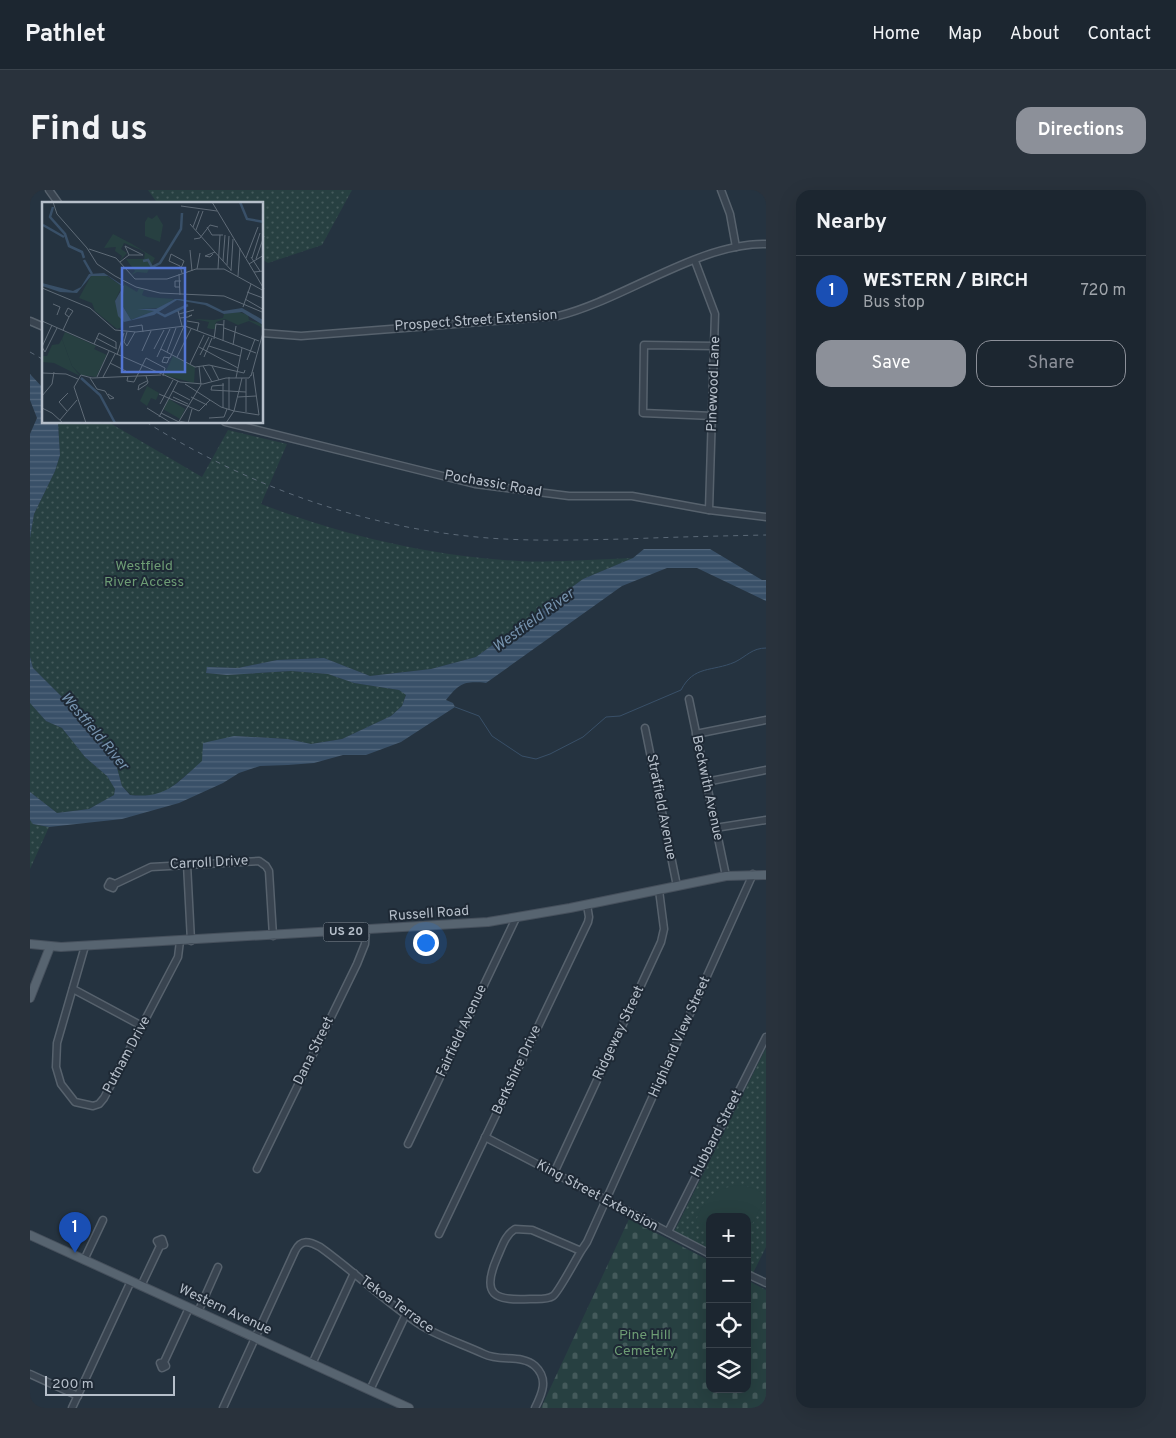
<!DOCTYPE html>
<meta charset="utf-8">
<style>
:root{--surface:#1c2630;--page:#29323c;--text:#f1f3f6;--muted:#a0a5ab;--line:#3a434c;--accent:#8c9099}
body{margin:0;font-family:Overpass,sans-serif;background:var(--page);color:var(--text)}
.controls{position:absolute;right:15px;bottom:15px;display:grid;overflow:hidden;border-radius:10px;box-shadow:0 5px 20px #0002}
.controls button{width:45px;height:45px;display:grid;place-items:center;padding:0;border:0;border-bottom:1px solid var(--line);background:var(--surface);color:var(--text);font:25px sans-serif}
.scale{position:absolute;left:15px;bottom:12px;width:130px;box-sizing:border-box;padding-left:5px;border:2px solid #b6bfca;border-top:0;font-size:14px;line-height:18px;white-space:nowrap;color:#b6bfca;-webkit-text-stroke:4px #1e2935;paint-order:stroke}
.you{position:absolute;left:395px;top:752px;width:18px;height:18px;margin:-12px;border:4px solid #fff;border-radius:50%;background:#1a73e8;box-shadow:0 0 0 8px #1a73e833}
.badge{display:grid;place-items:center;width:32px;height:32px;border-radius:50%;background:var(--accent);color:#fff;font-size:16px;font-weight:700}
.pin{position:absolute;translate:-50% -41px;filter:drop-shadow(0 1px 2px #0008)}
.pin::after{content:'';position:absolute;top:26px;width:18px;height:15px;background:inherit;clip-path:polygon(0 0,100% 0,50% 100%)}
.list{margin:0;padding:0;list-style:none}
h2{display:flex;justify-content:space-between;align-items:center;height:65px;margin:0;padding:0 20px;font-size:21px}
h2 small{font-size:16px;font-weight:400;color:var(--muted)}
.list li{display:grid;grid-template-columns:32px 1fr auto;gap:15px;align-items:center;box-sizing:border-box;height:70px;padding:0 20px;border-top:1px solid var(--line)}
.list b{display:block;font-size:19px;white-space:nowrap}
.list p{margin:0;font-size:16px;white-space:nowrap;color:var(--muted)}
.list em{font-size:16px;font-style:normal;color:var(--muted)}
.actions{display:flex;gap:10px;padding:15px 20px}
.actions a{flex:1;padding:11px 0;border:1px solid var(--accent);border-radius:15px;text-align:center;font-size:18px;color:var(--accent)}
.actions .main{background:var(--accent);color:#fff}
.icon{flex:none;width:28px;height:28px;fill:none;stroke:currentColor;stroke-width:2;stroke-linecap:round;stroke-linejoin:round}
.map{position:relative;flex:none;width:736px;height:1218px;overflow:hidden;border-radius:15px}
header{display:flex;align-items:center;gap:30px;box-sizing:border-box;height:70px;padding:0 25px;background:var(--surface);border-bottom:1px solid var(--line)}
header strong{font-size:24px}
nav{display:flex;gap:28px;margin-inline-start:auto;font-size:18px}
.intro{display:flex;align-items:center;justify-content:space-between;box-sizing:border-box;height:120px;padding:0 30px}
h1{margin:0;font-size:35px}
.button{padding:12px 22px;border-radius:15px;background:var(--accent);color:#fff;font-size:18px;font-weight:700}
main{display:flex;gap:30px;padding:0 30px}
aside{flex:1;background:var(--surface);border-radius:15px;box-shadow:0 5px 20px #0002}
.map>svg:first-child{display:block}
.grass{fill:url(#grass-dots)}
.cemetery{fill:url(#cemetery-stones)}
.pitch{fill:#274041}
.water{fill:url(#water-rules)}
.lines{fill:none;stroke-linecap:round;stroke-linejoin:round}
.stream{stroke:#395068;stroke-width:1}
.minor-casing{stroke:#57626d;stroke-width:9}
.major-casing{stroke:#46505c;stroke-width:10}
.minor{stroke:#394450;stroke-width:6}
.major{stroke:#576470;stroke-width:8}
.rail{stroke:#5b6977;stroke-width:1;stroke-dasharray:5 5;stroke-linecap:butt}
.labels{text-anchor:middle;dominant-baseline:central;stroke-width:4;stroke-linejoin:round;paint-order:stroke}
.shield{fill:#1e2935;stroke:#88929d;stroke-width:1}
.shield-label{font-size:12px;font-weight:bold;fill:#b6bfca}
.street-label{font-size:14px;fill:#b6bfca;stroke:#1e2935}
.park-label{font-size:14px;fill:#6d9c74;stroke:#1e2935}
.water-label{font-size:15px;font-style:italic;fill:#7693ae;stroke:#1e2935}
.inset-river{fill:none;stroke:#395068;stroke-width:2.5}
.inset-road{fill:none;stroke:#5f6b77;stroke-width:1}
.view{fill:#5376d3;fill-opacity:0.15;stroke:#5376d3;stroke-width:2.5}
.inset-edge{fill:none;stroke:#b6bfca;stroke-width:2.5}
</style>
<header>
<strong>Pathlet</strong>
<nav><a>Home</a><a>Map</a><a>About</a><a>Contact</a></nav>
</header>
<div class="intro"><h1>Find us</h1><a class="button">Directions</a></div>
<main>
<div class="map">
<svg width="736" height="1218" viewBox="0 0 736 1218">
<defs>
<pattern id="grass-dots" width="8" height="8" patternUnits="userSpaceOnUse" patternTransform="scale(1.25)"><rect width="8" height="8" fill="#274041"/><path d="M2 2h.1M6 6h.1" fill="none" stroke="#445a5b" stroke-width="1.8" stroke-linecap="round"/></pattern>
<pattern id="cemetery-stones" width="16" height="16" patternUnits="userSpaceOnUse" patternTransform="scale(1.25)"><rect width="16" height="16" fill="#274041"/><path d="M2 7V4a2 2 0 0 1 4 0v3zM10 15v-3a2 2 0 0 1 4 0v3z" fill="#445a5b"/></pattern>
<pattern id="water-rules" width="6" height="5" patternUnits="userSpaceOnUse" patternTransform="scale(1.25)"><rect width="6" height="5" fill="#395068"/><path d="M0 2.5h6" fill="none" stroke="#53677c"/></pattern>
</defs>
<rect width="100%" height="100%" fill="#253340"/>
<g class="grass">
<path d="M118,0H322L292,55L238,73L233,70L232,14H128Z"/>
<path d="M28,233H80L172,287L198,240L257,254L231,314C315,346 400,366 489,371C527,373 566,369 603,368L553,389L446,467L401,479L340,486L294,468L247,470L208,478L177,477L176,483L196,485L261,481L298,484L324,493L369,500L376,504L372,516L361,526L312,549L281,554L258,549L204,546L133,604L114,606L101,605L92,596L84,567L55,530L3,478L0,467V348L4,324L25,281L30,265Z"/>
<path d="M0,513L16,531L32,538L55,567L77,586L85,599L84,605L59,619L27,623L0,602Z"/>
<path d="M0,630L3,634L19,637L0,679Z"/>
<path d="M736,858V1057L723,1083L717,1080V1027H680V1061L644,1042Z"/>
</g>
<path class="cemetery" d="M599,1029L680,1071V1199H717V1090L736,1100V1218H511Z"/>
<path class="pitch" d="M713,995L725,999L736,1006L717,1045V1027H680V1038L666,1031C674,1007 688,996 713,995Z"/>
<g class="water">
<path d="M0,184L14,199V232L28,233L30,265L25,281L4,324L0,348V244L7,228L0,210Z"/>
<path d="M614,359H680L732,390H736V411L667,378H637L592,396L456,493C434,491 430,493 416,510L423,513L425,517L371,552L336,565H313L284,573L258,575L230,576L209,583L193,593L149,613L92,629L19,637L3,634L0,630V602L27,623L59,619L84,605L85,599L77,586L55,567L32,538L16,531L0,513V467L3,478L55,530L84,567L92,596L100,605C136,609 147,593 172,571L173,553L204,546L258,549L281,554L312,549L361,526L372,516L376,505L369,500L324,493L298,484L261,481L197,485L176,483L177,477L208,478L247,470L294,468L340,486L401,479L446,467L553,389L603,368Z"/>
</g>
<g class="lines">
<path class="stream" d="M425,517L449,526L462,546L492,566L506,569L520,564L553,547L576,527L590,526L651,500C664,475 682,482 705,472C717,466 722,458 736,458"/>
<g class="minor-casing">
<g id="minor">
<path d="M19,0L29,14"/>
<path d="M691,0L700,24L706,57"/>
<path d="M665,71L685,124L679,320"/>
<path d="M0,131L14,137"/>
<path d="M232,143L271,146L528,126C593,110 671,52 736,54"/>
<path d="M683,226L613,223L614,155L685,156"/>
<path d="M195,232L445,294L539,306H602L679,320L736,327"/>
<path d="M659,509L696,686"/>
<path d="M615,538L647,696"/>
<path d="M666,544L736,530"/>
<path d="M676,592L736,580"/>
<path d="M685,638L736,630"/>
<path d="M157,674L161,751"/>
<path d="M85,694L83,698L78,696L80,692L85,694L121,677L229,671L236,676L239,681L243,746"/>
<path d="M55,756L27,853L26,877L31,894L45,912L63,916L69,914L74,908L148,767L150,751"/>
<path d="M43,799L112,836"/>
<path d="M455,947L680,1064"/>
<path d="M378,954L486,728"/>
<path d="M227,979L327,774L335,754L336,740"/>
<path d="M524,983L631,752L634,739L629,700"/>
<path d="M638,1042L736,847"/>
<path d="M409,1044L558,732L559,727L557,715"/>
<path d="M551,1061C546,1069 528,1103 523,1106C517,1110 507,1109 500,1109C464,1111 451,1105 467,1068C472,1057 475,1045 485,1039L502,1040L551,1061L557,1052L723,684"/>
<path d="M54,1070L73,1030"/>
<path d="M717,1084L736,1093"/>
<path d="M111,1096L130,1056L134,1055L132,1049L127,1051L130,1056"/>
<path d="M168,1122L188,1077"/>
<path d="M134,1172L136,1176L132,1178L130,1173L134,1172L159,1118"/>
<path d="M282,1174L324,1083"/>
<path d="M0,1184L48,1206"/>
<path d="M340,1200L376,1124"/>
<path d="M42,1218L101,1091"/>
<path d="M193,1218L265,1061C271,1049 279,1051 290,1057C325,1082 356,1113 392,1136C410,1147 435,1155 454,1164C470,1172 492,1164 505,1176C519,1189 512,1204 505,1218"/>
</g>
</g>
<g class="major-casing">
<g id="major">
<path d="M0,754L31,757L458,732L540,718L696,686L736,685"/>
<path d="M0,808L20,757"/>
<path d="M0,1045L379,1218"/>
</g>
</g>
<use href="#minor" class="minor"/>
<use href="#major" class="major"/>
<g class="rail">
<path d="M0,162L14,170"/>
<path d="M116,232C213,293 323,334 437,346C490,352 543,350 596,349C643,347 689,346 736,345"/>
</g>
</g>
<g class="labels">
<rect class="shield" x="293.5" y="732.5" width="45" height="19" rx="4"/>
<g class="shield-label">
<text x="316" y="742">US 20</text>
</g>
<g class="street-label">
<text transform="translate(446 131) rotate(-4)">Prospect Street Extension</text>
<text transform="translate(684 194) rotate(-88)">Pinewood Lane</text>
<text transform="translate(463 294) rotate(10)">Pochassic Road</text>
<text transform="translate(677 598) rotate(78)">Beckwith Avenue</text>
<text transform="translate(631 617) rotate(79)">Stratfield Avenue</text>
<text transform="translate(179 673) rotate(-3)">Carroll Drive</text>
<text transform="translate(399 724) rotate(-4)">Russell Road</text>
<text transform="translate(432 841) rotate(-65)">Fairfield Avenue</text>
<text transform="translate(589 843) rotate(-65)">Ridgeway Street</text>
<text transform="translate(650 847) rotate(-66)">Highland View Street</text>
<text transform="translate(284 861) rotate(-64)">Dana Street</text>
<text transform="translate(97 865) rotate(-62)">Putnam Drive</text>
<text transform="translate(487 880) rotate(-65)">Berkshire Drive</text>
<text transform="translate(687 944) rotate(-63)">Hubbard Street</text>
<text transform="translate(567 1006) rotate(28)">King Street Extension</text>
<text transform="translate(367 1115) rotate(36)">Tekoa Terrace</text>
<text transform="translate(195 1120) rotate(25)">Western Avenue</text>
</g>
<g class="park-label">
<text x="114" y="376">Westfield<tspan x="114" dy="16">River Access</tspan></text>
<text x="615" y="1145">Pine Hill<tspan x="615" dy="16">Cemetery</tspan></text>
</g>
<g class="water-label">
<text transform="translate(504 431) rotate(-36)">Westfield River</text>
<text transform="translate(64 542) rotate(50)">Westfield River</text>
</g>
</g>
<g transform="translate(12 12)">
<rect width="221" height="221" fill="#253340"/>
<path d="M71,32L90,42L113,56L105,71L95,70L88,74L93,69L84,57L79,61L84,57H102L103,51L99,48L82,41L79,47L85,51L78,59L80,54L73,49L74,45L62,46ZM49,74H65L80,84L73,99L82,120L80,125L75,127L53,109L50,101L37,96ZM82,82L95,90L97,86L102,88L100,93L105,95L132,97L118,106L99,107L112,109L89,118L80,103ZM197,110L206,113L207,118L218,121L221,126L207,119L196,123L183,117L174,120L173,127H169L165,126L167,120L152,117L172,118L181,116L182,112ZM23,130L54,144L52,147L65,153L54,175L39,173L30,164L20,137Z" fill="#274041"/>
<path d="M20,137L30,164L38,174L12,161L0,160V154H5L10,143L17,142ZM105,184L117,191L114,198L109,196L105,204L98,199Z" fill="#274041"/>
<path d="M131,154L153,165L152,181L122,173Z" fill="#274041"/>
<path d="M127,197L143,207L138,217L121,207Z" fill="#274041"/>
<path d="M115,13L121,23L118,40L103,34V20L106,15L110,17Z" fill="#274041"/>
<path d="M62,71L82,84L80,103L89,118L112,109L95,107H114L133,97H138L165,101L181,109L200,106L221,118V123L200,110L182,112L163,103L135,98L112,113L82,120L76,114L73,99L81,85L66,74H49L35,91L18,90L0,84V81L31,89L39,85L47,72Z" fill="#395068"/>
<path class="inset-river" d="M198,0L205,17L222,20M11,5L8,15L23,32L27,44L40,50L42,56M1,23L22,35M42,58L50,72M101,59L106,58L110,65L118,61L139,27L140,11M115,110L123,114L146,103M39,176L58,193L73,221"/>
<path class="inset-road" d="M11,0L15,12L45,46L55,62L73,74L94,85L118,91L182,94L220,110M170,0L212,70L222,69M139,4L175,9M148,22L189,68M151,25L157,9M165,25L170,33H181M154,28L161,9M152,37L158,36L168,23L176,25M47,47L74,56L93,77H125L154,67H182L222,89M148,48L150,69M171,52L168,55L163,54L173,50M209,55L218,69M204,56L216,25M210,56L218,31M214,57L222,34M181,59L183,33M78,60L87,53L83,44L101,53H87M207,62L222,53M185,63L187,34M139,66L142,59L129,52L127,59L138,64L140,71M155,67L158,51M176,67L178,33M189,69L191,37M212,70L222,87M137,72L138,93M196,74L198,46M138,85H133V79H139M0,86L48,106L73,128L94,130L143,124L214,151M205,90L221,96M203,97L222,108M11,102L18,105L15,113M201,105L209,82M136,109L140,124M137,112L152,108M138,116L146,115L150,113L147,114M0,119L138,180L161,182L184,176H207L209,173M145,119L157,121L155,129M10,123L0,145L3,150L15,126M87,125L100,123L101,130M182,126L217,139M21,128L27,115L23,112L26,106L31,109L27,115M85,130L82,140L85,144L93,130M54,136L75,147M172,137L174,122L182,123M181,139L182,118M52,142L57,131L74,140V146M191,143L194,124M167,144L198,154M157,145L196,166M112,147L122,128M119,147L153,165L167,163L202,171L203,168M100,149L109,129M125,150L134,126M75,153L82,131M158,153L167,135M115,155L128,127M135,155L149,127M162,155L170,136M127,156L125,161L120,160L122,155L128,156L142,124M205,158L213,137M68,161L84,169M148,162L162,133M161,164L170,180M170,164L177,178M0,171L24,172L36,177M86,174L85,179L92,180L104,156L123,166L121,174M104,174L106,180L105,182L96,188L97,183L105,179M209,174L222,127M55,175L67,149M61,175L73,152M187,175V208M48,176L55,187L63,189L68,197L72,196L66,192M194,176L200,146M181,181V206M143,182L179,205L192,209M182,183L170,184L169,188L204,190M131,189L148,198M117,192L157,209L168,198M0,194L10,182L12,170M131,195L146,202M149,195L165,203M196,195L214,194M118,202L131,178M0,206L10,211L21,221M105,206L129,221M25,209L17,200L26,191M192,209L200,176M204,210V177M119,211L137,220M117,215L136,179M167,216L182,215L185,207M18,218L35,198M137,219L146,221L150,207M44,221L32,185L39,173L50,176L119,173M136,221L159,183L157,164M184,221L192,209L217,213L211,170"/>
<path class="view" d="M80,66H143V170H80Z"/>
<rect width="221" height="221" class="inset-edge"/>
</g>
</svg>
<div class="controls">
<button>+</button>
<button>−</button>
<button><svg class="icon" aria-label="locate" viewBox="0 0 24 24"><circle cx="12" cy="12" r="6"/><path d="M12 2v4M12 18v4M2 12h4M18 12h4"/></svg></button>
<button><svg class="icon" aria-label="layers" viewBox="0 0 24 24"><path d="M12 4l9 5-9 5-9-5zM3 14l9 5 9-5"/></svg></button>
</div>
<div class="scale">200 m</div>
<div class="you"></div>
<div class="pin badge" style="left:45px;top:1063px;background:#1a4fb4">1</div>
</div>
<aside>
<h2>Nearby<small></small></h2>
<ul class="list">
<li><span class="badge" style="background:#1a4fb4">1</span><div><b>WESTERN / BIRCH</b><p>Bus stop</p></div><em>720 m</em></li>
</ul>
<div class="actions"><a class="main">Save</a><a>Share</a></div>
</aside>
</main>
